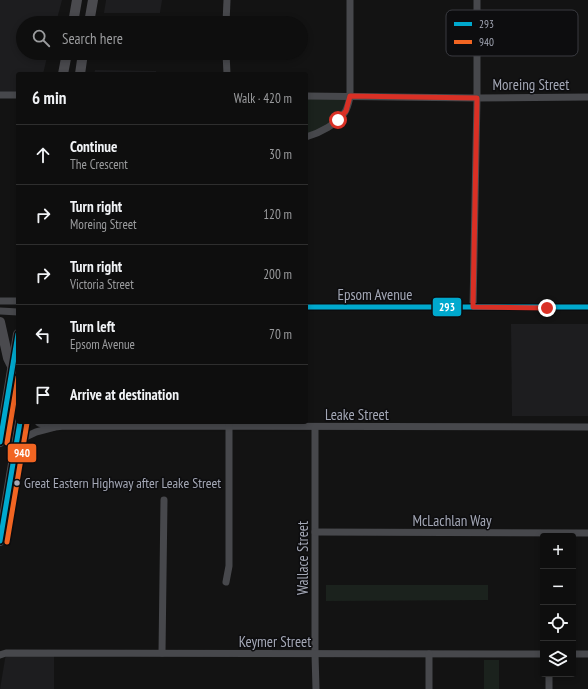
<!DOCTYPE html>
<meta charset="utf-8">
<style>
:root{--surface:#0e0e0e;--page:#171717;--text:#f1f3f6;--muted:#9b9c9e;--line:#2e2e2e}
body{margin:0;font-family:"PT Sans Narrow",sans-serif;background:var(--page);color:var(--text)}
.controls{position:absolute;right:12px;bottom:12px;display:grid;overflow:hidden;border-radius:4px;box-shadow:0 2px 6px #0003}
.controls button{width:36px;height:36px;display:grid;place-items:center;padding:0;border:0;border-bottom:1px solid var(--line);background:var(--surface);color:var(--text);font:20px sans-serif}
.stop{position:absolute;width:12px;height:12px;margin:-9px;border:3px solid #d93025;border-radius:50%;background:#fff}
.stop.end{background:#d93025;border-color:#fff;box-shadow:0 1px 4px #0008}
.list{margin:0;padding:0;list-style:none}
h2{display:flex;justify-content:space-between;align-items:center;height:52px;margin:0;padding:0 16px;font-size:17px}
h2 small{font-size:13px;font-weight:400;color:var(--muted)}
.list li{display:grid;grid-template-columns:26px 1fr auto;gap:12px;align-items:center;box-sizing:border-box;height:60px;padding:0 16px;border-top:1px solid var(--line)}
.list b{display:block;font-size:15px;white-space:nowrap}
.list p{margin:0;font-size:13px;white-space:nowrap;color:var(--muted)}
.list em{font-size:13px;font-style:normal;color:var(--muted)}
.icon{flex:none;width:22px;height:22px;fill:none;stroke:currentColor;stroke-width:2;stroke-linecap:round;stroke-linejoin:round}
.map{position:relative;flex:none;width:588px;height:689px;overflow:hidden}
.search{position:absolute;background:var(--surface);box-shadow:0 2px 6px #0003;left:16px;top:16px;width:292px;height:44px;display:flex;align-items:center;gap:10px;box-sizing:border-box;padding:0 14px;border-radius:22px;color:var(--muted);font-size:15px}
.panel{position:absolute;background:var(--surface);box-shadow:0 2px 6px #0003;left:16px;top:72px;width:292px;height:352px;border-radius:4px}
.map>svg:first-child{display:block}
.built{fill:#1d1d1f}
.green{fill:#1b221d}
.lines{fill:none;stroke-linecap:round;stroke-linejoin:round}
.minor{stroke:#47484c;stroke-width:7}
.highway{stroke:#4a4a4e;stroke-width:10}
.bus-1-casing{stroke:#0d0d0f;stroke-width:8}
.bus-2-casing{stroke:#0d0d0f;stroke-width:8}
.bus-1{stroke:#00a9ce;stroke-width:5}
.bus-2{stroke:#f26522;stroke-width:5}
.route{stroke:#d93025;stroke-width:5}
.bus-dot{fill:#a3a7b5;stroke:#0d0d0f;stroke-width:1.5}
.labels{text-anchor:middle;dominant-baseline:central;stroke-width:3;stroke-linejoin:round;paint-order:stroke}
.bus-label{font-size:14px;fill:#a3a7b5;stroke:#0d0d0f;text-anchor:start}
.street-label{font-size:15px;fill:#a3a7b5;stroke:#0d0d0f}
.key{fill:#0d0d0f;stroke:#3a3b41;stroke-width:1}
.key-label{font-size:11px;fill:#a3a7b5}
.line-badge{stroke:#0d0d0f;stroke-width:1.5}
.badge-label{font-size:11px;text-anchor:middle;font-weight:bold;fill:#fff}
</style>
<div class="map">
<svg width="588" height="689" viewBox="0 0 588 689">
<rect width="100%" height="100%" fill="#131313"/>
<g class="built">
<path d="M0,0H62L56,23H23V53H48L43,74H18V95H0Z"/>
<path d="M106,0H162L160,13H104Z"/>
<path d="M95,70L156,71V74H94Z"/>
<path d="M511,324H588V416H512Z"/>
<path d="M6,653H54V689H0Z"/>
</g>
<g class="green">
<path d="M306,96L350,97L338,120L306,137Z"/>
<path d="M326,585H488V600L326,601Z"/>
<rect x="484" y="660" width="15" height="29"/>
</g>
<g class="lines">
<g class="minor">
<path d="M226,23L227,0"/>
<path d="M226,53L227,74"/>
<path d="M0,95H18"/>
<path d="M306,96L477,98L588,97"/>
<path d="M306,137C320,133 337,124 345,112C348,107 349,101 350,97V0"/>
<path d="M0,301H18"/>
<path d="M306,307H588"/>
<path d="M473,307L477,98V0"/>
<path d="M0,311L18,312"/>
<path d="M38,422L39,423L54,427"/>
<path d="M315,427V654L316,689"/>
<path d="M17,441L36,432L55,427L64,426L588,427"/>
<path d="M315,532L588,533"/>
<path d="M226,582L229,566V426"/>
<path d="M162,653L164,500"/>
<path d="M573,654H588"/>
<path d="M0,655L6,653L543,654"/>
<path d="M549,674V689"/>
<path d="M429,689V654"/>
</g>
<g class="highway">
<path d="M73,23L77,0"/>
<path d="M89,23L93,0"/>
<path d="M63,74L67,53"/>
<path d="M80,74L83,53"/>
<path d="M0,322L8,358L13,368"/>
<path d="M0,442L18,334"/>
<path d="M0,541L20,422"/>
</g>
<g class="bus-1-casing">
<g id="bus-1">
<path d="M306,307H588"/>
<path d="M0,442L18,334"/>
<path d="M0,541L20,422"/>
</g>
</g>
<g class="bus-2-casing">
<g id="bus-2">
<path d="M7,443L18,377"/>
<path d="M7,542L27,423"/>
</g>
</g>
<use href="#bus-1" class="bus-1"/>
<use href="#bus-2" class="bus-2"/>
</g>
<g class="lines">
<path class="route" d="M338,120L346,111L350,96L477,98L473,307L547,308"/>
</g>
<circle class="bus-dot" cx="17" cy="483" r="3.5"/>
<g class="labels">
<g class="bus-label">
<text x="24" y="483">Great Eastern Highway after Leake Street</text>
</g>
<g class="street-label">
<text x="531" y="84">Moreing Street</text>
<text x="375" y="294">Epsom Avenue</text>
<text x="357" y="414">Leake Street</text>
<text x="452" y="520">McLachlan Way</text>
<text transform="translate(302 558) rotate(-90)">Wallace Street</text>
<text x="275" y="641">Keymer Street</text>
</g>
</g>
<rect x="446" y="10" width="132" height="46" rx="6" class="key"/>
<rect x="454" y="22" width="18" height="4" fill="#00a9ce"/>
<rect x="454" y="40" width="18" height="4" fill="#f26522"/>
<g class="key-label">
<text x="479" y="28">293</text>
<text x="479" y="46">940</text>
</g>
<g class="line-badge">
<rect x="432" y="297" width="30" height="20" rx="4" fill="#00a9ce"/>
<rect x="7" y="443" width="30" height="20" rx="4" fill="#f26522"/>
</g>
<g class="badge-label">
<text x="447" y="311">293</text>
<text x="22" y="457">940</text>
</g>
</svg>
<div class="controls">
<button>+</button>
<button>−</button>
<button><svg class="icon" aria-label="locate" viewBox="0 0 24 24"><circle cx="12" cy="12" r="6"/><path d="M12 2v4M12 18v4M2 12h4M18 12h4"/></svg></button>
<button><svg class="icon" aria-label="layers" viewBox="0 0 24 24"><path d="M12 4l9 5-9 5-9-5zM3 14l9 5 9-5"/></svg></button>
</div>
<div class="stop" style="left:338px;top:120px"></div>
<div class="stop end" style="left:547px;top:308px"></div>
<div class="search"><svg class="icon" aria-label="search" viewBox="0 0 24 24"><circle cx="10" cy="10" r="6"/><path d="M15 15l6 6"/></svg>Search here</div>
<section class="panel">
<h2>6 min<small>Walk · 420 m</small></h2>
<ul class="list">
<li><svg class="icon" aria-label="ahead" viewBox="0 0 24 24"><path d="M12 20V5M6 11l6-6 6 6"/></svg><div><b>Continue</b><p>The Crescent</p></div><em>30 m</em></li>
<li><svg class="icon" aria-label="right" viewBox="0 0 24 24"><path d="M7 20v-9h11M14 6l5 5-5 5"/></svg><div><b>Turn right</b><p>Moreing Street</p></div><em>120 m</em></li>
<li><svg class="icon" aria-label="right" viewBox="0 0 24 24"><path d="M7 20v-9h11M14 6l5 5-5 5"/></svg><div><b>Turn right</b><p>Victoria Street</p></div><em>200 m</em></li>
<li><svg class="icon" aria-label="left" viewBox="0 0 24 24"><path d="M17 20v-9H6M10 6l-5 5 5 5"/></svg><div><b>Turn left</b><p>Epsom Avenue</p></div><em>70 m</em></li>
<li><svg class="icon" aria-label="arrive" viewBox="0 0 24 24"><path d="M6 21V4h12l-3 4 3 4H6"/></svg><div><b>Arrive at destination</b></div></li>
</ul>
</section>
</div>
